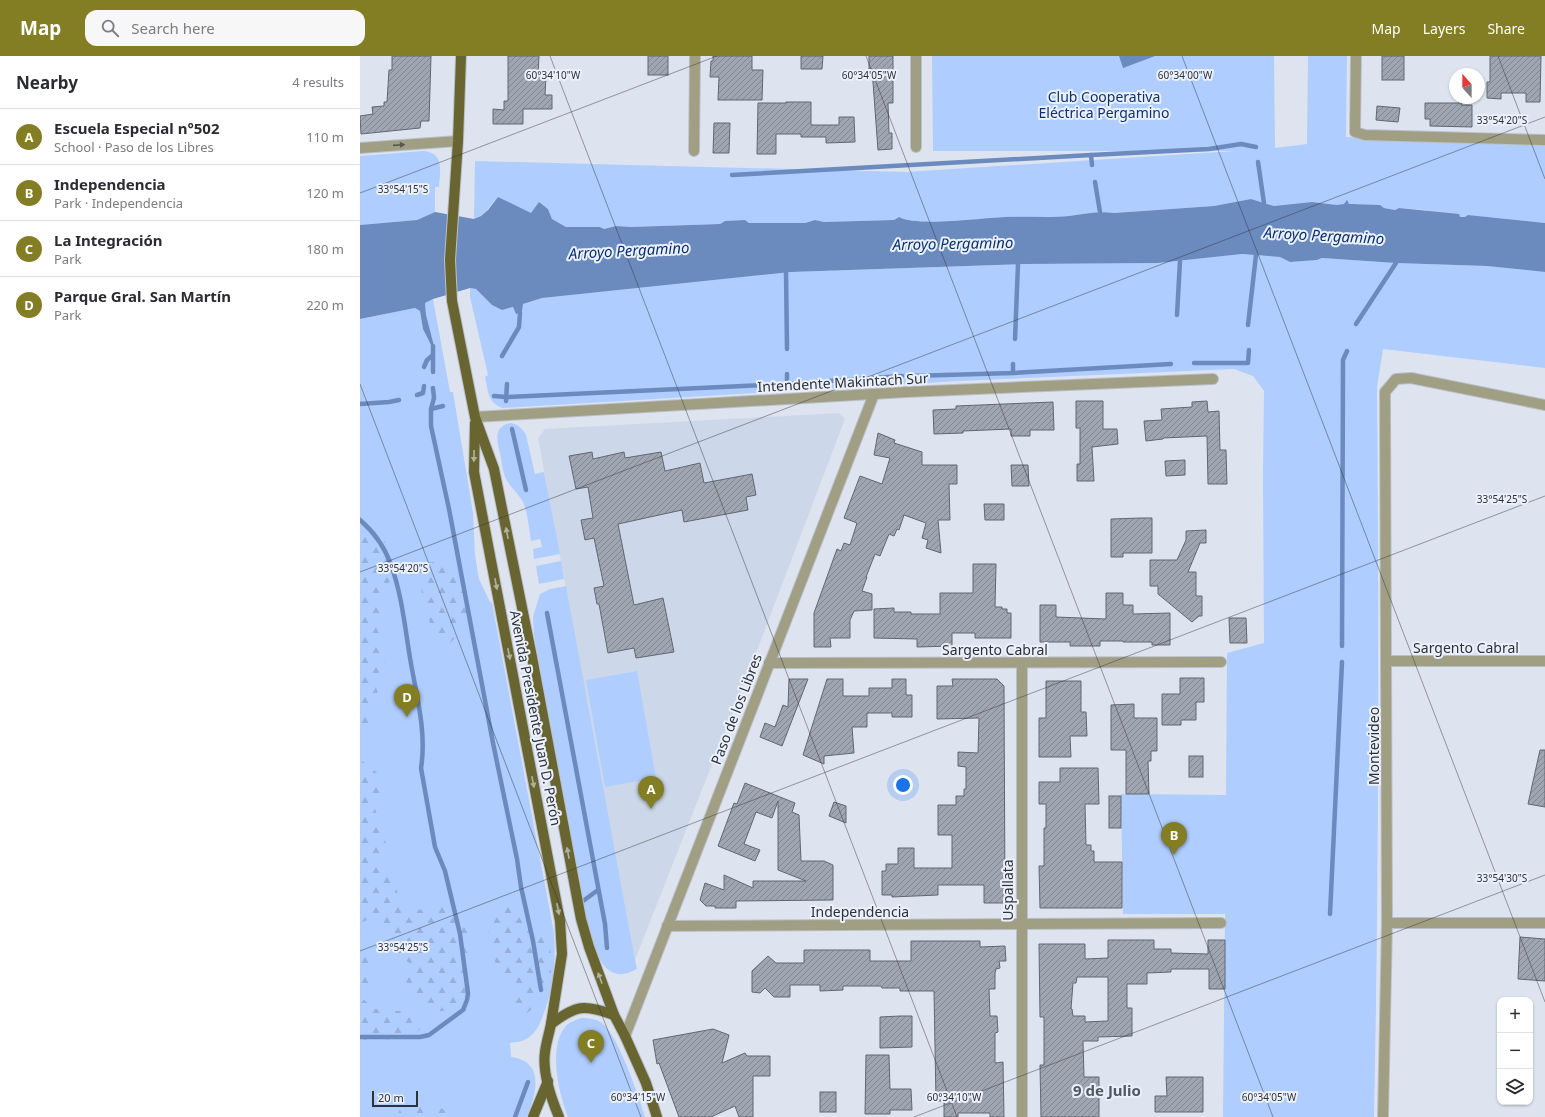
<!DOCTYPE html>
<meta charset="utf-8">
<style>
:root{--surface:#fff;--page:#f7f7f7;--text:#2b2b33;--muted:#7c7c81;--line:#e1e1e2;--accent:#837d23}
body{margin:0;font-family:"Noto Sans",sans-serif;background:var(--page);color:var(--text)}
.controls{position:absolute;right:12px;bottom:12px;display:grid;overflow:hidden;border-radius:8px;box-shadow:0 1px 3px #0004}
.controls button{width:36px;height:36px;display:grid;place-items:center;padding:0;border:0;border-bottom:1px solid var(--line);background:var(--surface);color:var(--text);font:20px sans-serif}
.compass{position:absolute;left:1089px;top:12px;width:36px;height:36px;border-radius:50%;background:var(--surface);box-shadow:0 1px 3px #0004;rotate:339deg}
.scale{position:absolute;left:12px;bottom:10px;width:46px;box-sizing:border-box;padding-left:4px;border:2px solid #2e3135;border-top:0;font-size:11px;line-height:14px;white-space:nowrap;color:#2e3135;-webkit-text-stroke:3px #eaf1fd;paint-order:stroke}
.you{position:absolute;left:543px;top:729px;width:14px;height:14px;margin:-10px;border:3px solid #fff;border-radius:50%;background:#1a73e8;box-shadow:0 0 0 6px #1a73e833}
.badge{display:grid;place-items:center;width:26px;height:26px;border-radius:50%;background:var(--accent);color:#fff;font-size:13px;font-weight:700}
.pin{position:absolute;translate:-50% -33px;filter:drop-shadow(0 1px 2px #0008)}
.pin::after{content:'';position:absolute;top:21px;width:14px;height:12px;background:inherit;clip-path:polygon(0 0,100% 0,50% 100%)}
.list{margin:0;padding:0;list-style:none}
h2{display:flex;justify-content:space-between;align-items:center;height:52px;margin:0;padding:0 16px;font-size:17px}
h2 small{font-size:13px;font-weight:400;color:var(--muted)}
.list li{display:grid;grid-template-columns:26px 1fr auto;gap:12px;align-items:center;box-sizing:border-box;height:56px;padding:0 16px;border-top:1px solid var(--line)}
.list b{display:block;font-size:15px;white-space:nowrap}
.list p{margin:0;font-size:13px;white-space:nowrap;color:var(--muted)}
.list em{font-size:13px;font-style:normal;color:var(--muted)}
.icon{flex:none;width:22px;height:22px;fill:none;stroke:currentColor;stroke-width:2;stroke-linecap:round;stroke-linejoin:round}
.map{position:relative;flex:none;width:1185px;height:1061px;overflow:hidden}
header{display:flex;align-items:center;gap:24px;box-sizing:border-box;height:56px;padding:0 20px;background:var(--accent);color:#fff}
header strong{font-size:19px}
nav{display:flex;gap:22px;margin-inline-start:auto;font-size:14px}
.search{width:280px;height:36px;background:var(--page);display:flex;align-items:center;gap:10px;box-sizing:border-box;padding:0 14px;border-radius:12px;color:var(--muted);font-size:15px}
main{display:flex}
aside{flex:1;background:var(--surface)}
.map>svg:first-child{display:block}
.built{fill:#ccd8e9}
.green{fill:#afcdfe}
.forest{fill:url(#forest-firs)}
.water{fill:#6b8abe}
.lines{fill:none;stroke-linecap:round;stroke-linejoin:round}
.stream{stroke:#6b8abe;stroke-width:4.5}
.building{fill:url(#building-hatch);stroke:#616772;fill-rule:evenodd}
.minor-casing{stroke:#bac0cb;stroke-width:12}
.major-casing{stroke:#bac0cb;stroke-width:12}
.minor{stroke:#a09f83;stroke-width:10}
.major{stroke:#696531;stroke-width:10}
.oneway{fill:#565850}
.oneway2{fill:#b0b2a1}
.ticks{fill:none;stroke:#2e3135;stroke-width:1;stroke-opacity:0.45}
.labels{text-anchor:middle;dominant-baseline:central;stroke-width:4;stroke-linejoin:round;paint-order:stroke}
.park-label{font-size:14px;fill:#0d316f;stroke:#eaf1fd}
.street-label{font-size:14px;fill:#2e3135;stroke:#eaf1fd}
.water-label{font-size:15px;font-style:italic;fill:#0b306e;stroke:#eaf1fd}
.neighbourhood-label{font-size:15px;font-weight:bold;fill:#525862;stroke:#eaf1fd}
.ticks-label{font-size:10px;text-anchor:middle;fill:#2e3135;stroke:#eaf1fd;stroke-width:4;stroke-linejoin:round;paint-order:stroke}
</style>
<header>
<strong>Map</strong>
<div class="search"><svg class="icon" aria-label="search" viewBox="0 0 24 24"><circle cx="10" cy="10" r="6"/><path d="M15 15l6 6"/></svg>Search here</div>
<nav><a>Map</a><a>Layers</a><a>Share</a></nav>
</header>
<main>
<aside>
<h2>Nearby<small>4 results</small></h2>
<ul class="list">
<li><span class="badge">A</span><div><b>Escuela Especial n°502</b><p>School · Paso de los Libres</p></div><em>110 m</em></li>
<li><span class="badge">B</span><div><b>Independencia</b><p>Park · Independencia</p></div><em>120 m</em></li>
<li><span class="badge">C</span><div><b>La Integración</b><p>Park</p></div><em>180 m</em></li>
<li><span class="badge">D</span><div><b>Parque Gral. San Martín</b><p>Park</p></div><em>220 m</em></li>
</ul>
</aside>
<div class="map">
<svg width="1185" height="1061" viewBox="0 0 1185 1061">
<defs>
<pattern id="forest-firs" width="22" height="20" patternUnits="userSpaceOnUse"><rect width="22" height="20" fill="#afcdfe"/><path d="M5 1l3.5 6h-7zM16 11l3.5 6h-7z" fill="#97b0da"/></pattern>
<pattern id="building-hatch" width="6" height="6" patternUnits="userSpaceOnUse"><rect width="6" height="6" fill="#9fa6b1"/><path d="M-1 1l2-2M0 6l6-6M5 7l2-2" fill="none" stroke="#828891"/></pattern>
</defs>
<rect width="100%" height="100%" fill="#dde4f0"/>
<path class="built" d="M479,357L485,363L401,584L275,904L178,382L185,373Z"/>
<g class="green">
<path d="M572,0H914L915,92L947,88L948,0H987L986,81L1185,90V167L1108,159L1105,161H1100L1064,154L1039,152L1035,154L1024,152L1020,149L989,148L977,149L952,146L914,150L891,143L854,150L754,157C740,155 724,158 709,160C688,162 666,160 645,161C621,162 557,171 539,161L534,164L464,166L455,164L445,167H389L385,164L365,165L360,168L271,171L256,170L244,173L240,171H206L192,163L188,153L179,146L171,158L138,141C129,150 126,159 114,163L115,105L546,116L875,95H573Z"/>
<path d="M63,95C85,96 80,116 79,131H75V156L57,164L0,169V100Z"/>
<path d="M882,198L920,201L930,206L957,204L962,202L1036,207L1127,210L1185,216V312L1023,293L1017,331C1019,575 1019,818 1014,1061H863L865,858H763L761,738L866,739L867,597L904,587L903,420L904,335L893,320L874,313L599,325L143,352C128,348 128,334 125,321L128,319L110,241V232L116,233L132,249L142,254L153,251L157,258L160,257L163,248L182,242L431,216L665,208L798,207Z"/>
<path d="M73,243L90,336H93L113,457L115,499L119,523L130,546L132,547L194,877C196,905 194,930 184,957C180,967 177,976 168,982C162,986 156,986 150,987L151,1001C186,1006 176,1038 167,1061H0V263L55,252L60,255L63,273L71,289L66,259L65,247Z"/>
<path d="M151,367C159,369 162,372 166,379L175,418L184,416L200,498L174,503L173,493L182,491L180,483L171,485C169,473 168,459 164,448C159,438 151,432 146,423C143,417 142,409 141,402C138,388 131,370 151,367Z"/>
<path d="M201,505L204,523L179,528L176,510Z"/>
<path d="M206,530L276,909L277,913C266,919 256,921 246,912C229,894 219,822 214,796C200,724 187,651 174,579L173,561L180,538L190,533Z"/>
<path d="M277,615L296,722L245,731L226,624Z"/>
<path d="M221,962C229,962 236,963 242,967C258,979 279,1041 285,1061H208C199,1038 188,992 205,971C209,966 216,964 221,962Z"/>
</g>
<g class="forest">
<path d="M11,472L24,484L29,497L30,525L19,546L20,561L16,571L21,582L25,611L14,622L18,639L8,650L16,663L0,675V481Z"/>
<path d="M74,506L92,513L104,528L111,546L97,580L90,587L76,586L62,543L61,527L54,513L55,507Z"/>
<path d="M0,703L21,720L22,737L14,749L28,794L20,806L34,819L38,840L47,856L91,848L105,861L110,900L113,943L107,955H75L59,942L45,924L51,908L40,901L28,878L12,862L0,867Z"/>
<path d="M141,848C144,848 147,848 150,848C164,851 185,871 189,885C191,894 192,913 190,922C188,932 175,952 167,957L157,956L152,938V928L137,914L127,868L132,863Z"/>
<path d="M0,896L11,904L10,926L2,942L14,953L49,956L60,973L51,983L0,984Z"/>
<path d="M43,1048L81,1052L99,1061H36Z"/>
</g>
<g class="water">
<path d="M759,0H795L763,12Z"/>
<path d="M138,141L171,157L179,146L188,153L192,163L206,171H240L244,173L256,170L271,171L360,168L365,165L385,164L389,167H445L455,164L464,166L534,164L539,161C557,171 621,162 645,161C666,160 688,162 709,160C724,158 740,155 754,157L854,150L891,143L914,150L952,146L977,149L984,148L987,144L989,148H992L1020,149L1024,152L1035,154L1039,152L1099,158L1100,161H1105L1108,159L1185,167V216L1127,210L1036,207L962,202L957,204L930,206L920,201L882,198L798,207L665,208L431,216L182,242L163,248L162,255L160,257L156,258L153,251L142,254L132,249L116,233L110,232L73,243L65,247L66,259L74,290L71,289L63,273L60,255L55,252L0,263V169L57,164L75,156L114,163L121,160L128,154Z"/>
</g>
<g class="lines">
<g class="stream">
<path d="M731,99L849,93L881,88L896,91"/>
<path d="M898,106L904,147"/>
<path d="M372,119L731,99L732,109"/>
<path d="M735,126L740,156"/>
<path d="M426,216L427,293"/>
<path d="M817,259L820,205"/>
<path d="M996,268L1036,207"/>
<path d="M888,269L896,199"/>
<path d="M655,283L658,208"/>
<path d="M73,290V316"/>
<path d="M142,300L159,271L160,257"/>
<path d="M834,307H888L889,294"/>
<path d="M653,308V317"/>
<path d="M64,311L67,304L73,299"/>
<path d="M427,318V328"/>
<path d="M551,320L653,317L811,308"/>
<path d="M73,332L74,342L71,353V370L89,453L133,687L157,803L161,831L173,885L181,934"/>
<path d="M57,339L63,337L64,330"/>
<path d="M134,340L146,341L427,328L542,320"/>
<path d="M146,345L147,328"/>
<path d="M0,348L29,346L39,344"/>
<path d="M71,353L83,350"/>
<path d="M152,373L166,434"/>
<path d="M0,464C14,476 25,492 31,509C42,539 45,572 50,602C56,638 67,676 61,712L75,791L85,815L100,878L108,937L107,944L103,954L69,979L60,981H0"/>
<path d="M187,557L245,868L247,892"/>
<path d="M982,590L983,304L987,295"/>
<path d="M223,845L238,834"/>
<path d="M970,858L982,606"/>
<path d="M155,1061L168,1026"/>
</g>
</g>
<g class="building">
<path d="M32,0H71L69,65H61L60,72L1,78L0,60L13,58L12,51L24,50V46H27L29,14H32Z"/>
<path d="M148,0H179L178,20H186L185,39H192V53H163V68H133V53L144,54V45H148Z"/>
<rect x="288" y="0" width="20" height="19"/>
<path d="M353,0H392V14H403L402,44H358L359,21H350L351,5H353Z"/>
<path d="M441,0H463L462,13H441Z"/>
<path d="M509,0H533V47H528L529,77H532V93L518,94L512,13H509Z"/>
<rect x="1022" y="0" width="22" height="24"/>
<path d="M1130,0H1181L1180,46H1166V37H1141V43L1127,42V26H1130Z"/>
<path d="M426,46H451V69H479V61H494L495,86L466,87V81H441V78H416V98H397L398,47H426Z"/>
<path d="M1065,47H1102L1101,49H1112V71L1070,70V63H1065Z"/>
<path d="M1017,50L1040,52L1038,66L1016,64Z"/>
<path d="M354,67H370L369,97H353Z"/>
<path d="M716,345H743V373H757L758,388L732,391L734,425H717V408H720V372H716Z"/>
<path d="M847,345L848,356L859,355L860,394H866L867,428H848L847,380L803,382V383L786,385L784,365L802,364L801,353L832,351V346Z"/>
<path d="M693,346L694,374H670V380H651V373L603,375V377L574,378L573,354L596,353V350Z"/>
<path d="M518,377L535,384L534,387L562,396V409H597V428H589L590,464H578L581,497L566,492L568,484L562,482L566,467L544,459L539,474L537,473L534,480L529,478L520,500L515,498L506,521H507L502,535L512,538V554L494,555L490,564V582H470L471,591H454V557L477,493L481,495L484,487L490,489L497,467L484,462L500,420L522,428L530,402L514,399Z"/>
<path d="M232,396L233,403L264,396L265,402L301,396L305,415L340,407L344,427L392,418L396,439L386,441L388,454L324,466L322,454L258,468L274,549L303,542L314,596L276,602L274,592L248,597L239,548H237L234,532L244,530L234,482L225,484L221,464L233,462L228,431L216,433L209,400Z"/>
<path d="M825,404V419L806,420L805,405Z"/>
<path d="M651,409H668L669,430H652Z"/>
<path d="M624,448H644V464H625Z"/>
<path d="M781,462H792V497H763V501H751V463Z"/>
<path d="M846,474V487H840L828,516H836V540H842V560H839L832,566L798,538V530H790V504H817L826,484V475Z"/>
<path d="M613,508H636L635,551H642V553H647V557H651V582H615V577H592V590L557,591V583L514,582V553L534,552V556H551V558H580V537H613Z"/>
<path d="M746,537H763V549H773V558L810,557V589H792V586H763V585H740V590H710V586H680V549H696V561L746,563Z"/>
<path d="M869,562H886L887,587H870Z"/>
<path d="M820,622H844V646H836V664H821V669H802V638H820Z"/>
<path d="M429,623H448L422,690L400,681L405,667L415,671L423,649L428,651Z"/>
<path d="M467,623H483V640H509V632H532V623H546V639H552V661H532V657H507V671H492L494,697L464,700V708L443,699Z"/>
<path d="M592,623H637L644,630L645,847H624V829H578V839L532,841V839H522V815H526V808H538V792H554V812H592V779H578V749H596V740H604V733H606V711L598,710V696L618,697L619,662L577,663V630H593Z"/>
<path d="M686,625H721V656H726L727,680H710L711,701H679V662H686Z"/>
<path d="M774,648V662H797V695H791V705H788L789,738H766V694H751V649Z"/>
<path d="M1180,694H1185V751L1168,748Z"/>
<rect x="829" y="700" width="14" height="21"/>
<path d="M700,712H738L739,748H725L726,789H731V795H734V806H762V852H680L679,810H684V772H686V748H679V726H700Z"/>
<path d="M385,727L435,747L432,756L439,759L441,805H464L473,809V844L376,845V852H355V850H346L340,844L345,827L364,834V819L393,832V825H446L418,814V745L412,762L396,756L384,788L400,794L395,805L358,790L374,747L377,748Z"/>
<rect x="749" y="740" width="12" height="32"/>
<path d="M474,746L486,750V767L469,760Z"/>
<path d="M1160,881L1185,883V925L1158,923Z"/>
<path d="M748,884H794V893H811V897L848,898V884H865V933H849V913H811V916L787,917V928H767V952H772V980L738,981V985H723L724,1021H739V1061H681L680,1009H684V961H680L679,888H725V903L748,902ZM717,921H748V965L725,966V960H713L712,953H711L713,927H716Z"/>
<path d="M551,885H620V891L645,890L646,905H639L640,912L636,913L635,917V933H629L630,960H637L638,976L635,977V1007L643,1006L644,1061H630V1057H598V1061H584V1045H576L574,935H540V932H522L521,930H483V934L460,935V929H430V941H414L405,932L400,937L392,936V915L408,900L416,907H444V894H510V905H551Z"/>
<path d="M540,960H552V991L520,992V961Z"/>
<path d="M353,973L369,979L362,1007L385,997L387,1000H410V1020H393V1061H379L375,1050L351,1061H319L299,1007L297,1008L293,984Z"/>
<path d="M506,999H529L530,1033H551L552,1054H530V1058H505Z"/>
<path d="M806,1021H843V1056H795V1040H807Z"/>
<rect x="460" y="1036" width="16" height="20"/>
</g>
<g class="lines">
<g class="minor-casing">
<g id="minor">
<path d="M996,0L995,76L1005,79L1185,84"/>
<path d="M556,91V0"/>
<path d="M0,92L98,85"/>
<path d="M334,95L335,0"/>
<path d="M115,361L547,336L853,323"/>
<path d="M1027,605H1185"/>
<path d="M409,607L861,606"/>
<path d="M1027,867H1185"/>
<path d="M307,870L861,867"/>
<path d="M265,980L514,338"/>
<path d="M662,1061V607"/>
<path d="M1023,1061L1027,867L1025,336L1036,323L1051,322L1185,349"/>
</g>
</g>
<g class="major-casing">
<g id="major">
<path d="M101,0L98,85L90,204L92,245L115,361L134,413L172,601L221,863L229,891L254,959L265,980L286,1027L297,1061"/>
<path d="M115,367L114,416L200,865L202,898L191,968"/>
<path d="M173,1061L188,1025"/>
<path d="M199,1061C191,1042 182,1017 185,996C186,987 189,978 191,968C216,949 224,948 254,959"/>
</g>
</g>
<use href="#minor" class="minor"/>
<use href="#major" class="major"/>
</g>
<defs><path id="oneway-solid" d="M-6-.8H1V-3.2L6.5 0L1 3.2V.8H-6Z"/></defs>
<use class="oneway" href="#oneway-solid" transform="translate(39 89) rotate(-4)"/>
<g class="oneway2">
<use href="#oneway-solid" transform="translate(114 400) rotate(91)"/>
<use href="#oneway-solid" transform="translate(147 477) rotate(-101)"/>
<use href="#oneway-solid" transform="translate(136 528) rotate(79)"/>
<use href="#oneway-solid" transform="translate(149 598) rotate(79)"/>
<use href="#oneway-solid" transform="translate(173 726) rotate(79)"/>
<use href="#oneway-solid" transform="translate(208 797) rotate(-101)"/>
<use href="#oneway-solid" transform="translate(198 853) rotate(79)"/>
<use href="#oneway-solid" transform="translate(240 922) rotate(-110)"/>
</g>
<path class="ticks" d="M190,0L597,1061M506,0L913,1061M822,0L1185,946M1138,0L1185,123M0,137L357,0M0,328L281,1061M0,516L1185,61M0,895L1185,440M554,1061L1185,819"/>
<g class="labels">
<g class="park-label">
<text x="744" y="40">Club Cooperativa<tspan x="744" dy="16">Eléctrica Pergamino</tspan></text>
</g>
<g class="street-label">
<text transform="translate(483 326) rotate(-3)">Intendente Makintach Sur</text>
<text x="1106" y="591">Sargento Cabral</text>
<text x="635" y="593">Sargento Cabral</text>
<text transform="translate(376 653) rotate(-69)">Paso de los Libres</text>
<text transform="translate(176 662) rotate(79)">Avenida Presidente Juan D. Perón</text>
<text transform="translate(1013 690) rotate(-90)">Montevideo</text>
<text transform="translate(647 834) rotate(-90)">Uspallata</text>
<text x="500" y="855">Independencia</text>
</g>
<g class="water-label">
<text transform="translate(964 179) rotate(3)">Arroyo Pergamino</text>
<text transform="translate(593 187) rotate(-1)">Arroyo Pergamino</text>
<text transform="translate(269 194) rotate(-3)">Arroyo Pergamino</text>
</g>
<g class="neighbourhood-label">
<text x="747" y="1034">9 de Julio</text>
</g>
</g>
<g class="ticks-label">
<text x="193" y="23">60°34'10"W</text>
<text x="509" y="23">60°34'05"W</text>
<text x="825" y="23">60°34'00"W</text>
<text x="1142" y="68">33°54'20"S</text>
<text x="43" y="137">33°54'15"S</text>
<text x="1142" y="447">33°54'25"S</text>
<text x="43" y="516">33°54'20"S</text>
<text x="1142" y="826">33°54'30"S</text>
<text x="43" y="895">33°54'25"S</text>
<text x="278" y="1045">60°34'15"W</text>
<text x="594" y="1045">60°34'10"W</text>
<text x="909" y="1045">60°34'05"W</text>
</g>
</svg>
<div class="controls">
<button>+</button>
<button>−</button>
<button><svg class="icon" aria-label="layers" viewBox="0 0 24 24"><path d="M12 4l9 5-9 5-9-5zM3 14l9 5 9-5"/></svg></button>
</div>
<svg class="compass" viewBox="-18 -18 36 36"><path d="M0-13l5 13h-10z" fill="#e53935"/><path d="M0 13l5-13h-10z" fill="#7c7c81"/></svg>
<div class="scale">20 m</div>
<div class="you"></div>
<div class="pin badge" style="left:291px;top:753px">A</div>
<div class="pin badge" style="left:814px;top:799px">B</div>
<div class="pin badge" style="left:231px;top:1007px">C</div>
<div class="pin badge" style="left:47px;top:661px">D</div>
</div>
</main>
